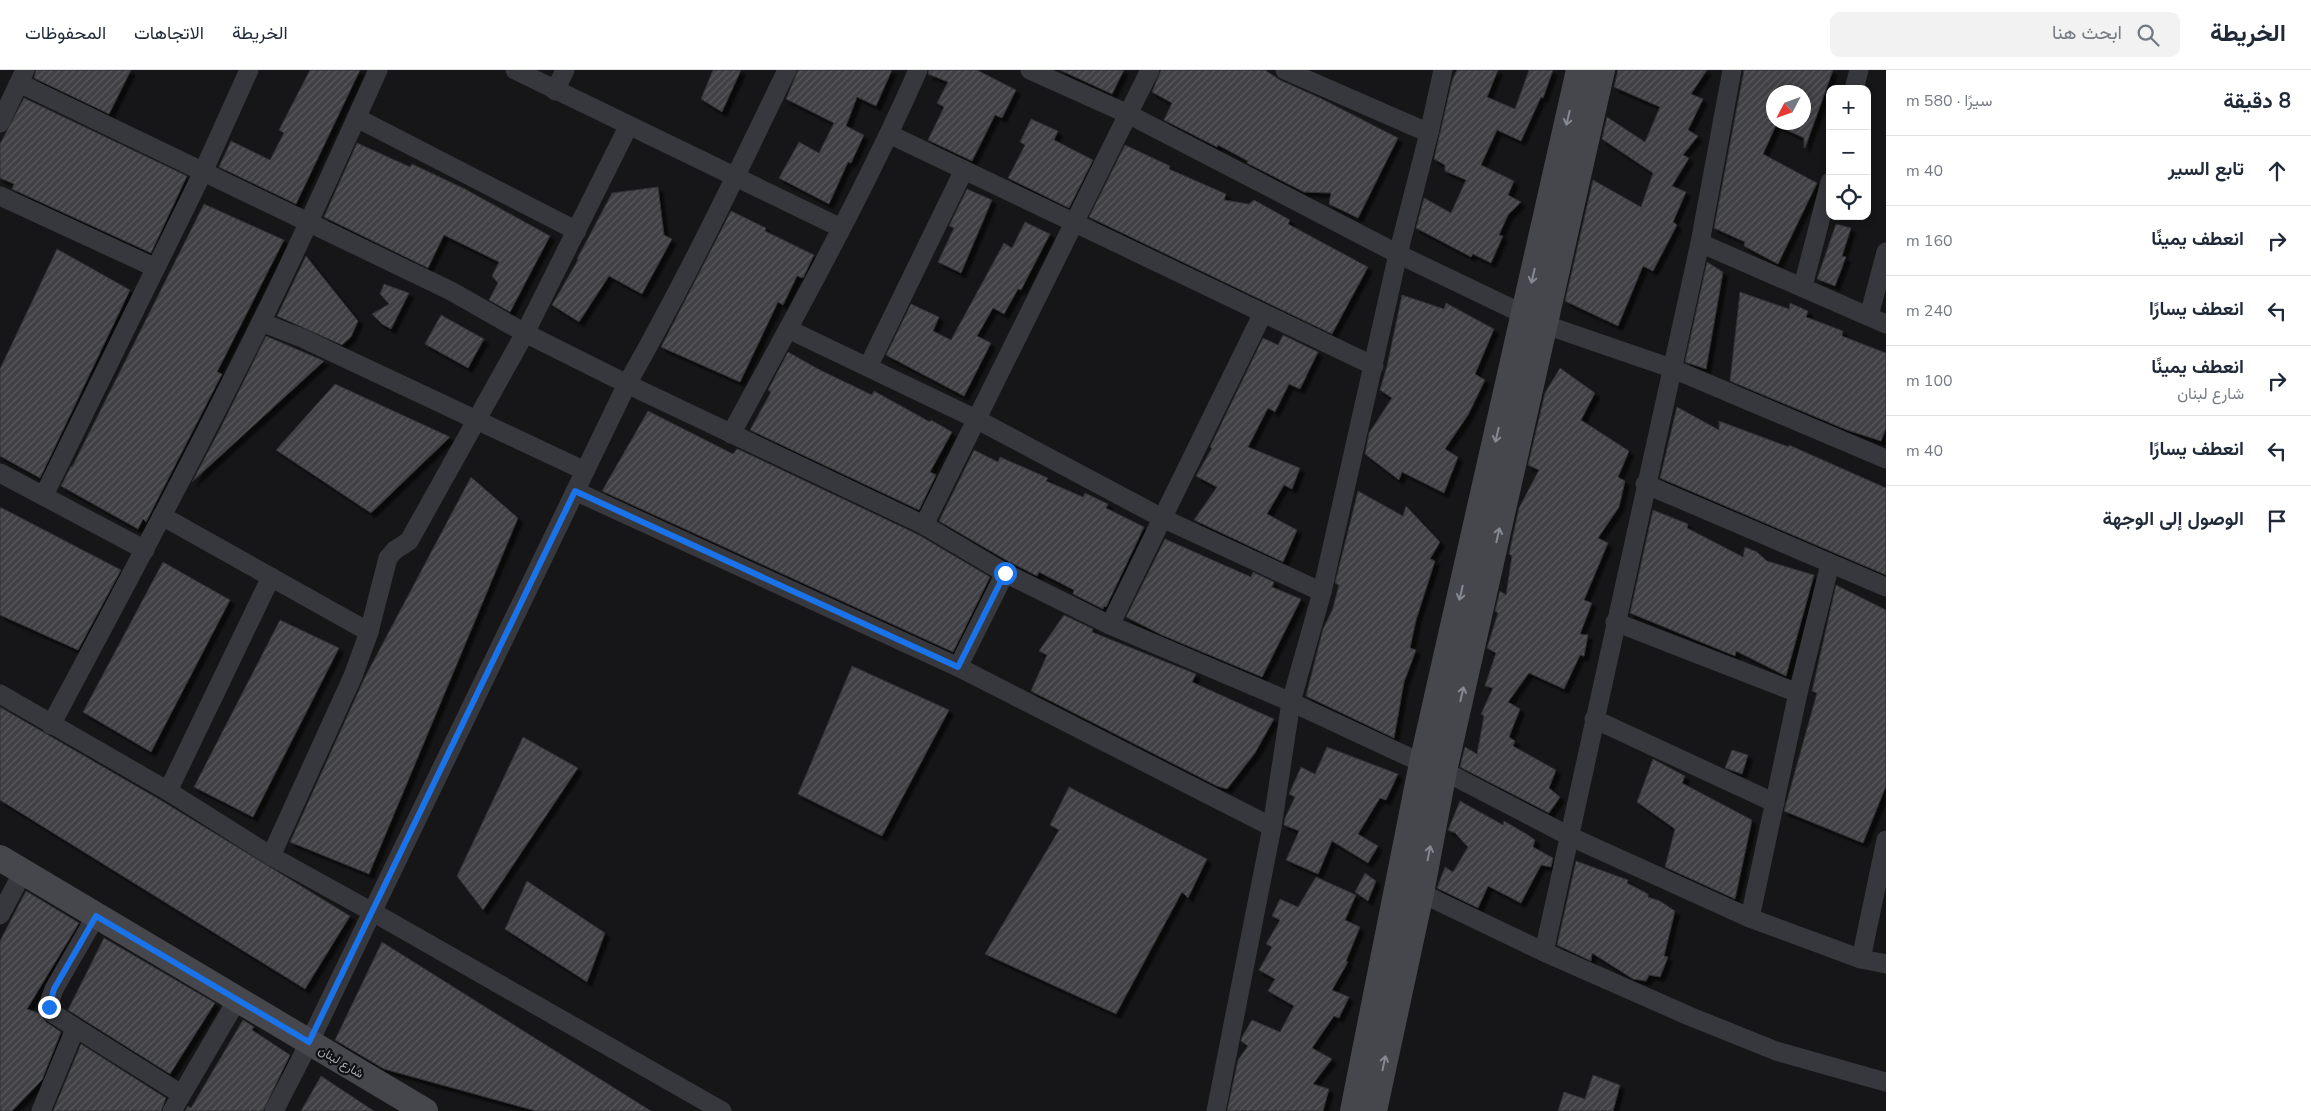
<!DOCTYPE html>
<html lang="ar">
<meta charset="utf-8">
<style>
:root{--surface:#fff;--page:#f2f2f3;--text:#1f2937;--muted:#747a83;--line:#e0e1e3}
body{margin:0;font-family:"Nunito Sans",Vazirmatn,sans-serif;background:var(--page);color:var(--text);direction:rtl}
.controls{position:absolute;right:15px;top:15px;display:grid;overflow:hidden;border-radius:10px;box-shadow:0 2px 8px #0003}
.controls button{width:45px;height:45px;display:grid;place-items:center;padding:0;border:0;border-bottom:1px solid var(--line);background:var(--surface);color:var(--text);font:25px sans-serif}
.compass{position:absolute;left:1766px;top:15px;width:45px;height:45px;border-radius:50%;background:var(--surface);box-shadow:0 2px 8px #0003;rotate:229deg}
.stop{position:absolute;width:15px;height:15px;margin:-11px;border:4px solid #1a73e8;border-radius:50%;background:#fff}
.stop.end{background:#1a73e8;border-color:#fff;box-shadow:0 1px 5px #0008}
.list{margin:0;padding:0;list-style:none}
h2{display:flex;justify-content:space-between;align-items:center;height:65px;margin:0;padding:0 20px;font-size:21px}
h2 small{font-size:16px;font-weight:400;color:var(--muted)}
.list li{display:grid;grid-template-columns:32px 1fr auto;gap:15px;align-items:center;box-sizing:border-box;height:70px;padding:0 20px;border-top:1px solid var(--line)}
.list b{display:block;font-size:19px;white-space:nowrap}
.list p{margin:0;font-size:16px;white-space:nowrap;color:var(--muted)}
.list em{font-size:16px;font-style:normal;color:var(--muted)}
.icon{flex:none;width:28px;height:28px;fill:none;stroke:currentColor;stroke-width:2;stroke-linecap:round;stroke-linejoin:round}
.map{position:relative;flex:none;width:1886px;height:1041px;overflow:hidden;direction:ltr}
header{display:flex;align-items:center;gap:30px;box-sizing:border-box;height:70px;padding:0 25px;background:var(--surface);border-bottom:1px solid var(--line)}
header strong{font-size:24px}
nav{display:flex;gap:28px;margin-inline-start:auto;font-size:18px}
.search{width:350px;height:45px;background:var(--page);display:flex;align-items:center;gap:12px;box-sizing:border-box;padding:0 18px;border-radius:10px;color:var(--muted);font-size:19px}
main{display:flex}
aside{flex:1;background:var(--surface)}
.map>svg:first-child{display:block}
.building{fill:url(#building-hatch);stroke:#303034;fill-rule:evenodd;filter:url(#shadow)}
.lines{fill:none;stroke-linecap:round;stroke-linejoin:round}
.street{stroke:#37383d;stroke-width:19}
.secondary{stroke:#45474d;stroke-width:26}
.oneway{stroke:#858993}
.route{stroke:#1a73e8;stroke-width:6}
.labels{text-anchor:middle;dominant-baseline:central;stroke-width:4.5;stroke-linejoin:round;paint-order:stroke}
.street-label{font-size:12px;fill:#a8adb8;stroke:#111113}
</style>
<header>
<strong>الخريطة</strong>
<div class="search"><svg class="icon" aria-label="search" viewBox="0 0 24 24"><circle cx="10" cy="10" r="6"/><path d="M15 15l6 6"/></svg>ابحث هنا</div>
<nav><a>الخريطة</a><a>الاتجاهات</a><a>المحفوظات</a></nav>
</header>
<main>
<aside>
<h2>8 دقيقة<small>سيرًا · 580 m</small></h2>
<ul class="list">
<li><svg class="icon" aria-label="ahead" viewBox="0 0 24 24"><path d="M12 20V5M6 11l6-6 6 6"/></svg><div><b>تابع السير</b></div><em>40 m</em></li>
<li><svg class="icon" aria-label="right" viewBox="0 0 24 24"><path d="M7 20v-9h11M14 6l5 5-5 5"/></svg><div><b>انعطف يمينًا</b></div><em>160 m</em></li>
<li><svg class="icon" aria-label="left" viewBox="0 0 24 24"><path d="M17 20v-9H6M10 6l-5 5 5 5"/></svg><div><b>انعطف يسارًا</b></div><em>240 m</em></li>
<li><svg class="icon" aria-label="right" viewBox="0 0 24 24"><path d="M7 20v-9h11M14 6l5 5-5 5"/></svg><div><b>انعطف يمينًا</b><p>شارع لبنان</p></div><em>100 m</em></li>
<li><svg class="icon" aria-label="left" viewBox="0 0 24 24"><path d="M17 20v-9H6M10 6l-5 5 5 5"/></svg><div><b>انعطف يسارًا</b></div><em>40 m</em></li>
<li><svg class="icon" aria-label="arrive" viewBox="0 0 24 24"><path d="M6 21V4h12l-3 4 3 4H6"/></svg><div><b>الوصول إلى الوجهة</b></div></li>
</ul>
</aside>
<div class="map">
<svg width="1886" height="1041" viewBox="0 0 1886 1041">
<defs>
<pattern id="building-hatch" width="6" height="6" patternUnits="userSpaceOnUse" patternTransform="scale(1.25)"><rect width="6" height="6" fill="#404145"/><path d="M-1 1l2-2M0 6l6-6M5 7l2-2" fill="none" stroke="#595a5e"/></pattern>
<filter id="shadow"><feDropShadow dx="4.5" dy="4.5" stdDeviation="1" flood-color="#0009"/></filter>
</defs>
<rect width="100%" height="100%" fill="#161618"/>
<g class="building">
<path d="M36,0H131L109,44L34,8Z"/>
<path d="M310,0H360L296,134L219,97L231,71L270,90L284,63L279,60Z"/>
<path d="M713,0H741L722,42L701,29Z"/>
<path d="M798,0H892L876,36L857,27L846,56L864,65L851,93L848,92L829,134L779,108L799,72L819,83L834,53L786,29Z"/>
<path d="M929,0H977L1016,20L1002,48L995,45L972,91L928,70L944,37L937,33L948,12L928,4Z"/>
<path d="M1060,0H1124L1112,24Z"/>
<path d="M1161,0H1265L1280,10L1320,28L1398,68L1358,148L1329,134L1331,123L1304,122L1247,93L1248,91L1218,75L1217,77L1164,50L1172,33L1152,22Z"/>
<path d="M1457,0H1498L1487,27L1515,39L1529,0H1553L1543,28L1541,27L1521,71L1497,60L1481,95L1514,111L1508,125L1521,132L1508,145L1499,165L1503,166L1491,193L1473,184L1471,187L1416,158L1424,128L1451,143L1466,110L1445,101V95L1434,89L1452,11Z"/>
<path d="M1618,0H1707L1691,24L1703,29L1688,60L1698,66L1683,85L1689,88L1672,116L1686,122L1673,152L1677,155L1653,201L1643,196L1618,256L1565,231L1593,110L1641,137L1653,103L1602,69L1607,47L1645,72L1660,37L1614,17Z"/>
<path d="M1744,0H1833L1805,78L1804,77V68L1776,55L1763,84L1817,113L1778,194L1744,176L1745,172L1714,158ZM1774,22H1804V52H1774Z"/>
<path d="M24,28L187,106L151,183L12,119L14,114L0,108V74Z"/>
<path d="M1031,49L1058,61L1054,70L1093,90L1069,138L1008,108L1025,75L1020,72Z"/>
<path d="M357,73L410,97L412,94L465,119L550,166L510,242L489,230L498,213L492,206L499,192L444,165L428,198L324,147Z"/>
<path d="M1125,75L1170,96L1169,99L1226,124L1224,130L1249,134L1254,130L1290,150L1288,154L1368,197L1332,264L1089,147Z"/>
<path d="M658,117L664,165L672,169L642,224L609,206L579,252L552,235L578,190L577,189L612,123Z"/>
<path d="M967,119L992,130L961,203L938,192L954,158L949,156Z"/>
<path d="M204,134L284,170L217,302L222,304L146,452L143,449L138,459L61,416L71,396L72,397Z"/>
<path d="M731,141L766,158L765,161L814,185L803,208L797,206L783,235L778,232L740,312L661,277Z"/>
<path d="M1025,152L1050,164L1021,220L1018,219L1004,244L993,238L977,266L991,273L964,326L886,285L911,234L939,247L933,261L951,270L1004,173L1012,178Z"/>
<path d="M1836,154L1851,158L1842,186L1846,187L1835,216L1817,209Z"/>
<path d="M57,179L130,220L40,408L0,386V299Z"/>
<path d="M306,186L358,251L351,267L342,275L277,246Z"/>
<path d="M1707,192L1723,202L1706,299L1685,292Z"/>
<path d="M384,214L409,223L391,259L382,254L372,244L389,234L380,224Z"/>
<path d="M1740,222L1789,239L1790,233L1808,241L1806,247L1843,261L1842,266L1886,283V358L1881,371L1847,360L1730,311Z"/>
<path d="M1402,225L1444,239L1446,233L1494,259L1475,304L1485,310L1468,345L1445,379L1458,387L1444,423L1402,402L1399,410L1365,384L1369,363L1392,328L1380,320L1387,296Z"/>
<path d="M441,245L484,269L468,298L425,274Z"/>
<path d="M1283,265L1318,282L1300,319L1289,314L1275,342L1268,338L1248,377L1300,398L1292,419L1284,415L1267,444L1297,460L1283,492L1194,450L1217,417L1196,406L1212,378L1210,377L1263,268L1278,275Z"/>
<path d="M266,266L324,291L192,412L221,357Z"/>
<path d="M788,282L820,300L872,325L874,321L930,352L931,350L952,362L930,402L936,405L919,440L750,360L771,322L768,320Z"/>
<path d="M1560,298L1595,323L1581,350L1629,381L1618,407L1625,411L1619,437L1598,468L1608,473L1584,530L1592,533L1580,564L1588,565L1584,586L1580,585L1564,619L1529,603L1508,632L1520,639L1509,667L1515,671L1513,676L1556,700L1549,718L1560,727L1549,743L1460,697L1465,677L1477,684L1484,646L1481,644L1493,618L1485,616L1496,583L1487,578L1498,543L1495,541L1500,521L1506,525L1512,486L1509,484L1519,438L1539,400L1528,395L1545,323Z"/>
<path d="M335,314L450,367L371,443L276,380Z"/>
<path d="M1677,337L1719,360V351L1789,377V375L1886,418V505L1660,408Z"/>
<path d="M648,341L733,384L737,379H738L919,465L990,507L953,582L602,421Z"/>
<path d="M974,380L998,392L1000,387L1048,408L1046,411L1083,427L1085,423L1108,434L1106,438L1144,457L1106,537L1104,536L1103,539L1073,524L1074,520L1039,502L1037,506L1006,490L939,451Z"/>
<path d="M471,407L518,448L369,804L290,772L365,607Z"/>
<path d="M1358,421L1403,446L1406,436L1440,472L1430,489L1435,491L1416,550L1410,578L1416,580L1404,612L1394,668L1306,626L1323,559L1332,541L1339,515L1335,513Z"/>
<path d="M0,437L121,500L78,580L0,545Z"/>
<path d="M1653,440L1688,454L1687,458L1743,487L1745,477L1757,482L1767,491L1814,505L1786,606L1736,581L1735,586L1630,543Z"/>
<path d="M1165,469L1251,507L1253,502L1274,512L1272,517L1301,529L1262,607L1162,565L1126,547Z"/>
<path d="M163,492L230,530L151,682L83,642Z"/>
<path d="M1836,515L1886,540V716L1863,773L1784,741L1817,623L1812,621Z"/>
<path d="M1064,545L1093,559L1092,562L1196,604L1192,612L1274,649L1255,683L1227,719L1217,716L1031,621L1047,585L1039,581Z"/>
<path d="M280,550L339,578L253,747L194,717Z"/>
<path d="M852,596L949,640L882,766L798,724Z"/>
<path d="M0,637L162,731L350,846L305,919L0,730Z"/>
<path d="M523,667L578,698L483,840L457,806Z"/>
<path d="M1327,677L1398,704L1386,730L1380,728L1358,764L1378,776L1368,793L1332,771L1318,804L1286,790L1299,761L1284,755L1285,748L1295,727L1289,724L1301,697L1315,704Z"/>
<path d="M1732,680L1748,685L1742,704L1725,698Z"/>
<path d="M1653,689L1685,706L1682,713L1752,750L1735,829L1665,797L1675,759L1637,732Z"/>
<path d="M1069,717L1207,789L1188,828L1182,822L1116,944L985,884L1059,760L1050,755Z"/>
<path d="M1460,731L1503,755L1504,751L1528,765L1535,770L1533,777L1553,788L1551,797L1541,795L1521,833L1488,816L1478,838L1437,818L1445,797L1453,802L1468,777L1455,763L1448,760Z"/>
<path d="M1576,791L1628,810L1627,813L1648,824V827L1660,831L1675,841L1664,886L1668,887L1660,907L1649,905L1646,911L1633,909L1592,883L1591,891L1557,875Z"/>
<path d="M1365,803L1376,811L1368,831L1355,822Z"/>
<path d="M1316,807L1356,825L1345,850L1360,857L1346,891L1348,892L1332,920L1349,927L1339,948L1334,946L1312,978L1332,989L1313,1014L1329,1019L1323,1041H1227L1238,990L1248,976L1241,971L1242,967L1252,950L1280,962L1294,936L1268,921L1275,909L1259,900L1272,877L1266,874L1280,850L1272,846L1280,829L1298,837Z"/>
<path d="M527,811L605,863L587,912L505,859Z"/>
<path d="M26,821L79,853L27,939L41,944L46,952L61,962L42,1010L12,1041H0V871Z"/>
<path d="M104,868L215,933L170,1004L68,940Z"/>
<path d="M382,872L651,1041H536L384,999L335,970Z"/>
<path d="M243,950L254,957L252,960L290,985L263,1041H185L188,1036L191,1038Z"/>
<path d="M81,974L166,1028L161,1041H53Z"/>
<path d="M1593,1005L1620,1015L1613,1041H1558L1564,1022L1585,1029Z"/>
<path d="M321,1006L374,1041H301Z"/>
</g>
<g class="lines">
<g class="street">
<path d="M515,0L841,158"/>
<path d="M1030,0L1128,44L1398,184L1546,255L1671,298L1886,389"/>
<path d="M1285,0L1429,63"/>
<path d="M19,13L451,221L525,263L627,314L924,455L1005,503L1110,555L1291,632L1422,693"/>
<path d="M1854,19L1859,0"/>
<path d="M555,21L565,0"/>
<path d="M357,48L577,161"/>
<path d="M0,53L25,0"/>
<path d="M889,64L1374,296"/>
<path d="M0,126L156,198"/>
<path d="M1700,173L1886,254"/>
<path d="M1803,216L1830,112"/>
<path d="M1869,246L1886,182"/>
<path d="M261,252L302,268L585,401"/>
<path d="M788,259L976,349L1162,448L1322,522"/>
<path d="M868,297L964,100"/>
<path d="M731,364C796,244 863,125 918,0"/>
<path d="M0,403L145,480"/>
<path d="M1645,414L1886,517"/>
<path d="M575,421L958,597L1272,757"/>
<path d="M44,425L203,102L249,0"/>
<path d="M162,446L369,562"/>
<path d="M924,455L1150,0"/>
<path d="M1615,552L1798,623"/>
<path d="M1110,555L1263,243"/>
<path d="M958,597L1005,503"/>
<path d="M0,624L168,721L271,786L385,849L722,1041"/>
<path d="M1594,649L1775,733"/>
<path d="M51,655C123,520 195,386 262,250C303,168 340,84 378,0"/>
<path d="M1444,701L1569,766L1750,848L1861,889L1886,894"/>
<path d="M168,721L271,507"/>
<path d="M271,786L353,606L369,562L388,488L395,480L409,471L525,263L628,57"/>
<path d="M1421,823L1544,882L1689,946L1776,981L1886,1012"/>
<path d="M0,845L23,802"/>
<path d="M96,846L54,919L50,930L52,943L181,1024"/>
<path d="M1750,848L1798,623L1830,494"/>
<path d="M1544,882L1700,173L1732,0"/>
<path d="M1861,889L1886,770"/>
<path d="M41,1041L75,959"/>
<path d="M172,1041L237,930"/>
<path d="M274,1041L309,973L627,314C685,212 736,106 787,0"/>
<path d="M1216,1041L1272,757L1291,632L1322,522L1398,184L1429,63L1443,0"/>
</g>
<g class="secondary">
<path d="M0,788L425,1041"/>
<path d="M1353,1041L1422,693L1579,0"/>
<path d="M1374,1041L1421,823L1444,701L1602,0"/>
</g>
</g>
<defs><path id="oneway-shaft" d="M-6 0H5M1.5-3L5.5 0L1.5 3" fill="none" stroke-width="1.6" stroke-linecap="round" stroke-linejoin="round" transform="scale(1.25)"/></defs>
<g class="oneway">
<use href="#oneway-shaft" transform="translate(1568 48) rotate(103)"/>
<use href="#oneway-shaft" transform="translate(1533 206) rotate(103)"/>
<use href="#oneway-shaft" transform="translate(1497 365) rotate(103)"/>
<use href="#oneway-shaft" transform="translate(1498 465) rotate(-77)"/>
<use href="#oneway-shaft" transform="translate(1461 523) rotate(103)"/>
<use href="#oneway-shaft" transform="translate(1462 624) rotate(-77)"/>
<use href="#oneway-shaft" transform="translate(1429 783) rotate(-79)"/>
<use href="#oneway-shaft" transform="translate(1384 993) rotate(-78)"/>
</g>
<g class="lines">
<path class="route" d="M49,937L54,919L96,846L309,972L575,421L958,597L1005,503"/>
</g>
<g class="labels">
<g class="street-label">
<text transform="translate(341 992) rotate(31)">شارع لبنان</text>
</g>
</g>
</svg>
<div class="controls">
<button>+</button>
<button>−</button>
<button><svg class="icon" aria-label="locate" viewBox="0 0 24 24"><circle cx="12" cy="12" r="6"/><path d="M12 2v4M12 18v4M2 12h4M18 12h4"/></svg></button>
</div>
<svg class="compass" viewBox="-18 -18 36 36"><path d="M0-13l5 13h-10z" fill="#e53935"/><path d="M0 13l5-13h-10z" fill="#747a83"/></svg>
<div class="stop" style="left:1005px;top:503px"></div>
<div class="stop end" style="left:49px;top:937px"></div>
</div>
</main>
